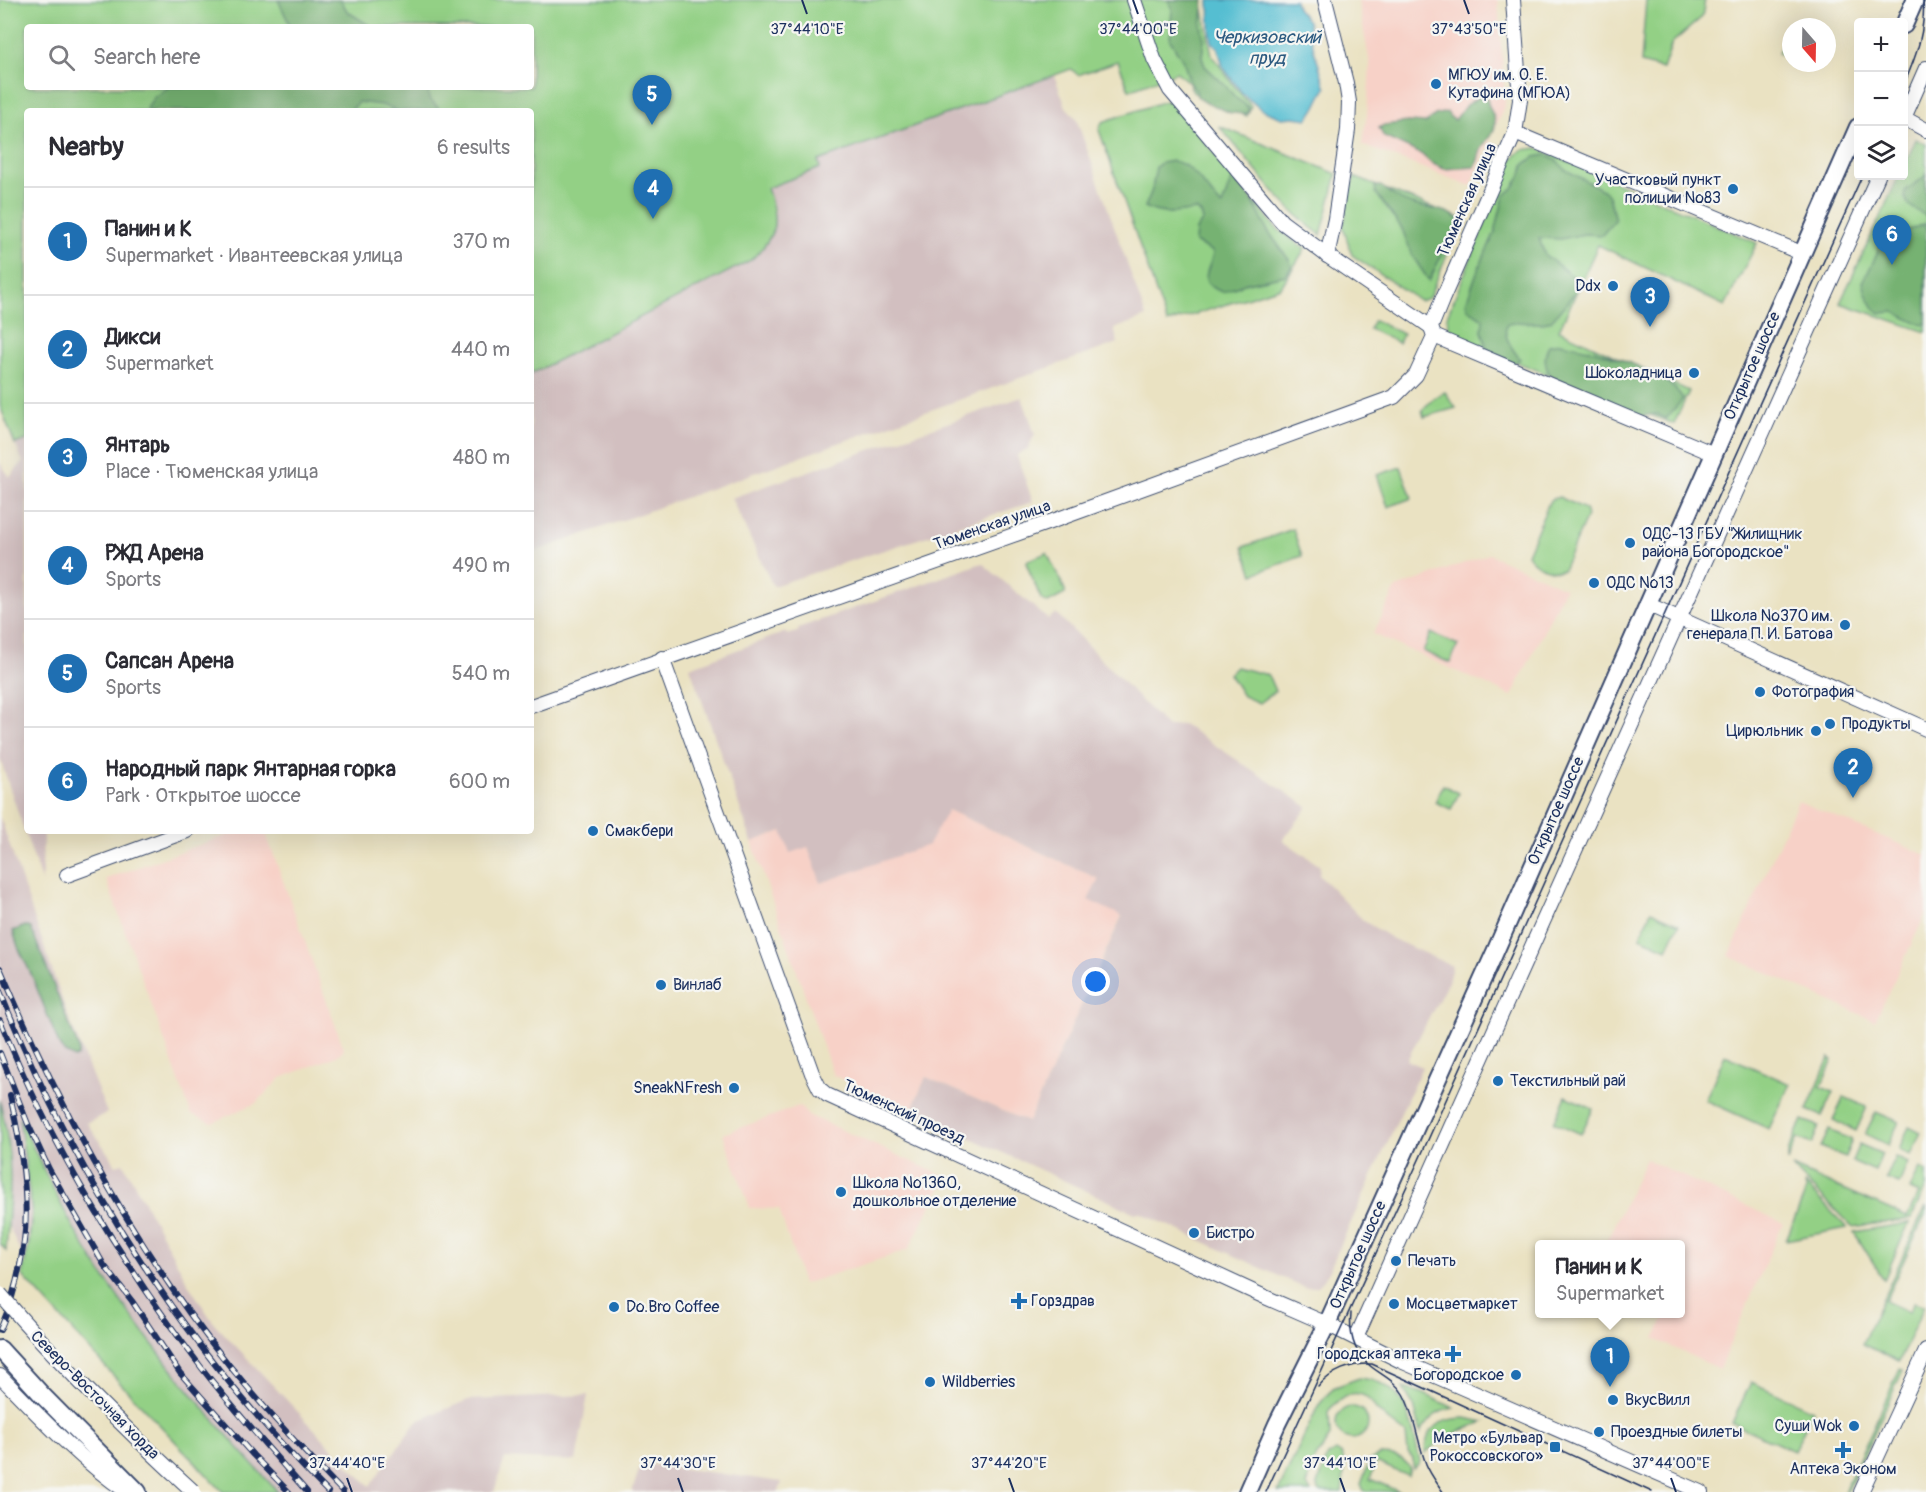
<!DOCTYPE html>
<meta charset="utf-8">
<style>
:root{--surface:#fff;--page:#f7f7f7;--text:#2b2b33;--muted:#7c7c81;--line:#e1e1e2;--accent:#1f6fb2}
body{margin:0;font-family:Pangolin,sans-serif;background:var(--page);color:var(--text)}
.controls{position:absolute;right:18px;top:18px;display:grid;overflow:hidden;border-radius:6px;box-shadow:0 6px 24px #0002}
.controls button{width:54px;height:54px;display:grid;place-items:center;padding:0;border:0;border-bottom:2px solid var(--line);background:var(--surface);color:var(--text);font:30px sans-serif}
.compass{position:absolute;left:1782px;top:18px;width:54px;height:54px;border-radius:50%;background:var(--surface);box-shadow:0 6px 24px #0002;rotate:160deg}
.you{position:absolute;left:1096px;top:982px;width:21px;height:21px;margin:-15px;border:4px solid #fff;border-radius:50%;background:#1a73e8;box-shadow:0 0 0 9px #1a73e833}
.badge{display:grid;place-items:center;width:39px;height:39px;border-radius:50%;background:var(--accent);color:#fff;font-size:20px;font-weight:700}
.pin{position:absolute;translate:-50% -50px;filter:drop-shadow(0 2px 3px #0008)}
.pin::after{content:'';position:absolute;top:32px;width:21px;height:18px;background:inherit;clip-path:polygon(0 0,100% 0,50% 100%)}
.popup{position:absolute;left:1535px;top:1240px;width:150px;height:78px;box-sizing:border-box;display:grid;place-content:center;border-radius:6px;background:var(--surface);filter:drop-shadow(0 2px 4px #0005);font-size:20px;white-space:nowrap;color:var(--muted)}
.popup b{font-size:22px;color:var(--text)}
.popup::after{content:'';position:absolute;left:50%;top:100%;margin-left:-12px;border:12px solid transparent;border-top-color:var(--surface)}
.list{margin:0;padding:0;list-style:none}
h2{display:flex;justify-content:space-between;align-items:center;height:78px;margin:0;padding:0 24px;font-size:26px}
h2 small{font-size:20px;font-weight:400;color:var(--muted)}
.list li{display:grid;grid-template-columns:39px 1fr auto;gap:18px;align-items:center;box-sizing:border-box;height:108px;padding:0 24px;border-top:2px solid var(--line)}
.list b{display:block;font-size:22px;white-space:nowrap}
.list p{margin:0;font-size:20px;white-space:nowrap;color:var(--muted)}
.list em{font-size:20px;font-style:normal;color:var(--muted)}
.icon{flex:none;width:33px;height:33px;fill:none;stroke:currentColor;stroke-width:2;stroke-linecap:round;stroke-linejoin:round}
.map{position:relative;flex:none;width:1926px;height:1492px;overflow:hidden}
.search{position:absolute;background:var(--surface);box-shadow:0 6px 24px #0002;left:24px;top:24px;width:510px;height:66px;display:flex;align-items:center;gap:15px;box-sizing:border-box;padding:0 21px;border-radius:6px;color:var(--muted);font-size:22px}
.panel{position:absolute;background:var(--surface);box-shadow:0 6px 24px #0002;left:24px;top:108px;width:510px;height:726px;border-radius:6px}
.map>svg:first-child{display:block}
.built{fill:#f7d1c7}
.industrial{fill:#d2bfc0}
.green{fill:#93d085;stroke:#578072;stroke-width:1.5;fill-rule:evenodd}
.forest{fill:#76b272;stroke:#487068;stroke-width:1.5}
.water{fill:#54bed1;stroke:#387698;stroke-width:1.5}
.lines{fill:none;stroke-linecap:round;stroke-linejoin:round}
.minor-casing{stroke:#3a4a6d;stroke-width:16}
.major-casing{stroke:#3a4a6d;stroke-width:20}
.minor{stroke:#fff;stroke-width:14}
.major{stroke:#fff;stroke-width:16}
.tram{stroke:#1b2f5e;stroke-width:1.5}
.rail-casing{stroke:#1b2f5e;stroke-width:6}
.rail{stroke:#f6f6f2;stroke-width:4;stroke-dasharray:11;stroke-linecap:butt}
.minor-bridge-casing{stroke:#3a4a6d;stroke-width:16;stroke-linecap:butt}
.minor-bridge{stroke:#fff;stroke-width:14}
.ticks{fill:none;stroke:#1b2f5e;stroke-width:2}
.poi-dot{fill:#1f6fb2;stroke:#f6f6f2;stroke-width:2}
.labels{text-anchor:middle;dominant-baseline:central;stroke-width:4.5;stroke-linejoin:round;paint-order:stroke}
.poi-label{font-size:16px;fill:#1b2f5e;stroke:#f6f6f2;text-anchor:start}
.street-label{font-size:16px;fill:#1b2f5e;stroke:#f6f6f2}
.water-label{font-size:18px;font-style:italic;fill:#2c5a80;stroke:#f6f6f2}
.ticks-label{font-size:15px;text-anchor:middle;fill:#1b2f5e;stroke:#f6f6f2;stroke-width:4.5;stroke-linejoin:round;paint-order:stroke}
</style>
<div class="map">
<svg width="1926" height="1492" viewBox="0 0 1926 1492">
<rect width="100%" height="100%" fill="#f6f6f2"/>
<filter id="ink" filterUnits="userSpaceOnUse"><feTurbulence type="fractalNoise" baseFrequency=".0167" numOctaves="2"/><feDisplacementMap in="SourceGraphic" scale="12" xChannelSelector="R" yChannelSelector="G"/><feConvolveMatrix kernelMatrix="1 2 1 2 8 2 1 2 1" color-interpolation-filters="sRGB"/></filter>
<filter id="wash" filterUnits="userSpaceOnUse"><feTurbulence type="fractalNoise" baseFrequency=".008" numOctaves="4" result="noise"/><feDisplacementMap in="SourceGraphic" scale="24" xChannelSelector="R" yChannelSelector="G"/><feGaussianBlur stdDeviation="1.35" result="paint"/><feColorMatrix in="noise" values="0 0 0 0 0 0 0 0 0 0 0 0 0 0 0 0 0 1.4 0 .05"/><feComposite in="paint" operator="in"/></filter>
<g filter="url(#wash)">
<rect width="100%" height="100%" fill="#eae2c2"/>
<g class="built">
<path d="M1358,0H1498L1505,104L1471,186L1362,145L1367,115L1370,64Z"/>
<path d="M1489,554L1565,588L1512,696L1373,634L1396,588Z"/>
<path d="M1798,801L1926,855V913L1875,1021L1729,956Z"/>
<path d="M948,810L1099,879L1122,915L1028,1122L926,1077L911,1111L833,1075L752,842L782,831L808,847L822,883Z"/>
<path d="M238,831H265L344,1049L337,1056L281,1078L256,1103L212,1123L191,1114L106,879Z"/>
<path d="M799,1106L808,1115L946,1177L908,1250L803,1284L779,1209L750,1208L723,1134Z"/>
<path d="M1646,1159L1783,1223L1719,1369L1655,1339L1666,1314H1680V1244H1605Z"/>
</g>
<g class="industrial">
<path d="M1054,75L1066,107L1076,118L1146,317L1114,329L1118,343L531,553V374L611,332L775,211L767,188L820,168L818,161Z"/>
<path d="M1022,397L1035,434L1027,450L1018,454L1017,456L1033,502L773,586L731,498Z"/>
<path d="M27,440V831H43L42,883L0,759V463L10,477L23,462L15,444Z"/>
<path d="M982,563L1048,619L1056,613L1167,727L1183,724L1308,807L1283,840L1320,866L1319,875L1364,921L1391,938L1452,966L1448,982L1407,1060L1422,1067L1331,1266L1324,1280L1318,1286L1305,1288L1139,1212L1135,1213L911,1111L926,1077L1028,1122L1122,916L1088,900L1099,879L948,810L928,845L821,883L808,847L790,853L782,831L752,842L690,667L786,632L787,635L794,633L799,631L798,628Z"/>
<path d="M0,817L67,1014L107,1113L87,1123L116,1165L123,1163L190,1287L213,1322L352,1469L370,1486L417,1421L468,1400L588,1395L576,1461L505,1458L494,1492H264L29,1271L0,1207Z"/>
<path d="M641,1463L782,1482L779,1492H632Z"/>
</g>
<g class="green">
<path d="M0,0H1201L1212,55L1235,87L1251,106L1247,116L1194,93L1188,82L1177,72L1129,90L1118,61L1078,75L1071,69L818,161L820,168L767,188C779,221 778,235 751,260L531,374V111H27V440L15,444L0,406ZM27,27H531V87H27Z"/>
<path d="M1646,0H1705L1702,17L1672,43L1663,69L1641,63Z"/>
<path d="M1789,28L1791,29V58L1778,53Z"/>
<path d="M1165,101L1172,102L1275,227L1305,249L1281,287L1167,323L1099,130L1102,122Z"/>
<path d="M1219,126L1337,174L1321,235C1281,207 1251,163 1219,126Z"/>
<path d="M1916,139L1926,144V332L1840,303L1899,176H1904V167Z"/>
<path d="M1537,148L1757,243L1725,306L1598,245L1559,330L1689,391L1674,424L1463,341L1449,330L1447,316L1512,159L1522,150Z"/>
<path d="M1354,177L1462,219L1429,298L1420,301L1352,255L1343,227Z"/>
<path d="M1374,320L1403,334L1399,343L1369,329Z"/>
<path d="M1445,392L1456,408L1424,417L1422,410L1434,398Z"/>
<path d="M1401,467L1412,498L1388,507L1377,475Z"/>
<path d="M1559,497L1585,509L1587,516L1563,570C1551,573 1533,565 1527,554L1550,500Z"/>
<path d="M1293,529L1302,556L1253,574L1243,547Z"/>
<path d="M1047,553L1065,590V594L1048,603L1041,599L1026,563L1028,560Z"/>
<path d="M1431,633L1458,645L1450,663L1423,651Z"/>
<path d="M1236,667L1268,675L1275,691L1259,703L1243,696L1229,674Z"/>
<path d="M1443,785L1459,793L1451,809L1435,802Z"/>
<path d="M1651,911L1679,924L1667,949L1640,937Z"/>
<path d="M1725,1055L1790,1084L1769,1129L1705,1100Z"/>
<path d="M1829,1058L1833,1060L1821,1087L1833,1092L1822,1116L1807,1110Z"/>
<path d="M1566,1096L1593,1109L1581,1134L1554,1122Z"/>
<path d="M1844,1097L1867,1107L1856,1131L1833,1120Z"/>
<path d="M0,1101C14,1156 11,1195 6,1251L0,1243Z"/>
<path d="M1876,1112L1899,1122L1888,1145L1865,1134Z"/>
<path d="M19,1117C37,1156 55,1195 76,1232C132,1327 204,1411 278,1492H223L121,1384L22,1275L29,1244L32,1213Z"/>
<path d="M1802,1120L1819,1126L1812,1144L1797,1138L1788,1161V1152Z"/>
<path d="M1909,1126L1921,1132L1911,1155L1899,1150Z"/>
<path d="M1829,1130L1852,1140L1845,1157L1821,1147Z"/>
<path d="M1859,1144L1882,1154L1875,1171L1852,1161Z"/>
<path d="M1895,1157L1908,1163L1899,1184L1886,1179Z"/>
<path d="M1792,1167L1907,1217L1919,1193L1910,1189L1920,1168L1926,1171V1187L1911,1219L1852,1227Z"/>
<path d="M1805,1184L1847,1228L1786,1240L1806,1191Z"/>
<path d="M1926,1206V1213L1885,1301L1909,1312L1914,1302L1924,1306L1899,1361L1862,1344Z"/>
<path d="M1909,1223L1884,1280L1854,1232Z"/>
<path d="M1900,1368L1903,1370L1847,1492H1844Z"/>
<path d="M1359,1378C1408,1382 1411,1422 1420,1462L1413,1469V1459L1408,1453L1406,1434C1395,1426 1385,1418 1376,1409C1374,1407 1373,1403 1370,1401C1356,1385 1340,1398 1329,1410L1330,1437L1314,1461L1307,1485L1311,1492H1278L1318,1406L1333,1388Z"/>
<path d="M1751,1382L1813,1410L1794,1451L1732,1423Z"/>
<path d="M1403,1388L1422,1393L1454,1408C1438,1411 1428,1418 1421,1433L1414,1406Z"/>
<circle cx="1352" cy="1423" r="16"/>
<path d="M1465,1418L1484,1422L1457,1432L1439,1442L1425,1453C1426,1426 1440,1419 1465,1418Z"/>
<path d="M1336,1451L1342,1455L1345,1465L1342,1492H1319L1318,1484L1328,1455Z"/>
<path d="M1379,1455C1392,1455 1403,1456 1410,1468L1408,1476L1376,1462L1370,1479L1400,1492L1364,1491L1361,1484L1370,1460Z"/>
</g>
<g class="forest">
<path d="M278,0H340L348,12L372,27H291Z"/>
<path d="M1168,0H1204L1201,26L1204,39L1202,58L1205,66L1225,85L1236,98L1247,106L1249,110L1246,114L1231,113L1205,102L1197,96L1196,90L1190,83L1184,63L1170,40L1172,8Z"/>
<path d="M169,87H428L429,99L438,107L439,111H399L382,105L358,102L351,111H145L154,97Z"/>
<path d="M1482,95L1487,98C1487,107 1494,113 1495,122C1496,133 1486,139 1482,148C1478,155 1479,161 1475,167L1444,169L1431,163L1421,154L1384,137L1379,128L1384,125L1408,122L1426,123L1435,115L1447,112L1450,117L1455,120L1466,105Z"/>
<path d="M1546,155L1557,161L1566,170L1605,191L1609,196L1615,220L1602,235L1584,234L1561,239L1539,238L1545,255L1579,281V288L1551,321C1537,327 1520,318 1506,325C1503,337 1513,350 1520,359L1515,363L1509,362L1487,349L1482,331L1483,319L1468,309L1466,303L1477,272L1495,232L1504,196L1513,188L1520,177L1524,165L1534,157Z"/>
<path d="M1173,161C1194,164 1207,192 1222,206L1230,183L1234,178L1251,198L1268,231L1290,261L1292,266L1286,275L1247,283L1223,292C1192,283 1213,267 1213,252L1195,242L1196,230L1203,220L1201,214L1196,210C1179,213 1160,216 1145,207L1152,190L1156,167L1161,163Z"/>
<path d="M1926,176V216C1916,210 1903,205 1905,191Z"/>
<path d="M1375,186H1381C1393,197 1407,204 1423,207C1437,210 1447,209 1458,219C1459,227 1457,231 1451,236L1429,281L1413,257L1402,229L1376,193Z"/>
<path d="M1892,223L1895,228L1906,231L1924,224L1926,228V324L1917,323L1894,312L1881,313L1875,310L1866,294L1863,282L1877,254L1886,224Z"/>
<path d="M1560,343C1592,348 1668,370 1683,399L1666,419L1657,414L1638,417L1553,380C1545,369 1542,358 1549,345Z"/>
<path d="M25,926L31,928L79,1049L78,1056L74,1058L64,1052L60,1047L32,976L18,947L13,931Z"/>
</g>
<path class="water" d="M1209,0H1295L1297,8L1308,21L1314,50L1326,88C1318,99 1317,110 1307,119L1294,117L1282,118L1262,110L1242,93L1223,67L1218,48L1212,42L1210,30Z"/>
</g>
<g filter="url(#ink)">
<g class="lines">
<g class="minor-casing">
<g id="minor">
<path d="M1134,0L1154,59L1170,90L1282,222L1332,259L1431,327"/>
<path d="M1325,0L1346,83L1349,102L1348,130L1335,219L1327,256"/>
<path d="M1926,68L1904,118L1926,130"/>
<path d="M1515,133L1801,253"/>
<path d="M1434,336L1714,454"/>
<path d="M1647,604L1926,729"/>
<path d="M662,658L812,1073L820,1089L827,1095L1265,1297L1327,1324L1401,1361L1701,1492"/>
<path d="M531,706L1050,522L1394,397L1416,375L1434,336L1431,327L1442,300L1515,133L1520,100L1513,0"/>
<path d="M67,875L187,831"/>
<path d="M1356,1338L1878,176"/>
<path d="M0,1376C39,1416 80,1460 127,1492"/>
<path d="M1861,1492L1926,1351"/>
</g>
</g>
<g class="major-casing">
<g id="major">
<path d="M1904,25L1915,0"/>
<path d="M0,1349L43,1396L138,1492"/>
<path d="M1247,1492L1277,1424L1327,1324L1495,952L1858,127"/>
</g>
</g>
<use href="#minor" class="minor"/>
<use href="#major" class="major"/>
<g class="tram">
<path d="M1904,84C1916,57 1926,30 1923,0"/>
<path d="M1351,1313C1349,1331 1353,1352 1368,1364C1379,1374 1395,1380 1403,1394C1415,1415 1417,1441 1426,1464C1430,1474 1437,1483 1443,1492"/>
<path d="M1318,1387C1331,1371 1351,1363 1372,1364L1652,1492"/>
<path d="M1266,1492L1423,1151L1862,176"/>
</g>
<g class="rail-casing">
<g id="rail">
<path d="M0,968C47,1079 103,1187 171,1287C221,1361 281,1428 343,1492"/>
<path d="M0,991C73,1174 188,1353 328,1492"/>
<path d="M0,1020C48,1140 122,1264 201,1367C234,1410 271,1451 307,1492"/>
<path d="M0,1053L28,1124L49,1169L104,1265L132,1301L180,1373L253,1455L289,1492"/>
<path d="M0,1330C12,1302 20,1272 24,1241C30,1196 20,1140 10,1095"/>
</g>
</g>
<use href="#rail" class="rail"/>
<g class="minor-bridge-casing">
<path id="minor-bridge" d="M0,1294C60,1365 126,1430 194,1492"/>
</g>
<use href="#minor-bridge" class="minor-bridge"/>
</g>
</g>
<path class="ticks" d="M802,0L807,14M1133,0L1138,14M1464,0L1469,14M347,1478L352,1492M678,1478L683,1492M1009,1478L1014,1492M1340,1478L1345,1492M1671,1478L1676,1492"/>
<g class="poi-dot">
<circle cx="1436" cy="84" r="6"/>
<circle cx="1733" cy="189" r="6"/>
<circle cx="1613" cy="286" r="6"/>
<circle cx="1694" cy="373" r="6"/>
<circle cx="1630" cy="543" r="6"/>
<circle cx="1594" cy="583" r="6"/>
<circle cx="1845" cy="625" r="6"/>
<circle cx="1760" cy="692" r="6"/>
<circle cx="1830" cy="724" r="6"/>
<circle cx="1816" cy="731" r="6"/>
<circle cx="593" cy="831" r="6"/>
<circle cx="661" cy="985" r="6"/>
<circle cx="1498" cy="1081" r="6"/>
<circle cx="734" cy="1088" r="6"/>
<circle cx="841" cy="1192" r="6"/>
<circle cx="1194" cy="1233" r="6"/>
<circle cx="1396" cy="1261" r="6"/>
<path d="M1016 1292h6v6h6v6h-6v6h-6v-6h-6v-6h6z"/>
<circle cx="1394" cy="1304" r="6"/>
<circle cx="614" cy="1307" r="6"/>
<path d="M1450 1345h6v6h6v6h-6v6h-6v-6h-6v-6h6z"/>
<circle cx="1516" cy="1375" r="6"/>
<circle cx="930" cy="1382" r="6"/>
<circle cx="1613" cy="1400" r="6"/>
<circle cx="1854" cy="1426" r="6"/>
<circle cx="1599" cy="1432" r="6"/>
<rect x="1549" y="1441" width="12" height="12" rx="3"/>
<path d="M1840 1441h6v6h6v6h-6v6h-6v-6h-6v-6h6z"/>
</g>
<g class="labels">
<g class="poi-label">
<text x="1448" y="75">МГЮУ им. О. Е.<tspan x="1448" dy="18">Кутафина (МГЮА)</tspan></text>
<text x="1721" y="180" text-anchor="end">Участковый пункт<tspan x="1721" dy="18">полиции №83</tspan></text>
<text x="1601" y="286" text-anchor="end">Ddx</text>
<text x="1682" y="373" text-anchor="end">Шоколадница</text>
<text x="1642" y="534">ОДС-13 ГБУ "Жилищник<tspan x="1642" dy="18">района Богородское"</tspan></text>
<text x="1606" y="583">ОДС №13</text>
<text x="1833" y="616" text-anchor="end">Школа №370 им.<tspan x="1833" dy="18">генерала П. И. Батова</tspan></text>
<text x="1772" y="692">Фотография</text>
<text x="1842" y="724">Продукты</text>
<text x="1804" y="731" text-anchor="end">Цирюльник</text>
<text x="605" y="831">Смакбери</text>
<text x="673" y="985">Винлаб</text>
<text x="1510" y="1081">Текстильный рай</text>
<text x="722" y="1088" text-anchor="end">SneakNFresh</text>
<text x="853" y="1183">Школа №1360,<tspan x="853" dy="18">дошкольное отделение</tspan></text>
<text x="1206" y="1233">Бистро</text>
<text x="1408" y="1261">Печать</text>
<text x="1031" y="1301">Горздрав</text>
<text x="1406" y="1304">Мосцветмаркет</text>
<text x="626" y="1307">Do.Bro Coffee</text>
<text x="1441" y="1354" text-anchor="end">Городская аптека</text>
<text x="1504" y="1375" text-anchor="end">Богородское</text>
<text x="942" y="1382">Wildberries</text>
<text x="1625" y="1400">ВкусВилл</text>
<text x="1842" y="1426" text-anchor="end">Суши Wok</text>
<text x="1611" y="1432">Проездные билеты</text>
<text x="1543" y="1438" text-anchor="end">Метро «Бульвар<tspan x="1543" dy="18">Рокоссовского»</tspan></text>
<text x="1843" y="1469" text-anchor="middle">Аптека Эконом</text>
</g>
<g class="street-label">
<text transform="translate(1467 200) rotate(-66)">Тюменская улица</text>
<text transform="translate(1752 366) rotate(-66)">Открытое шоссе</text>
<text transform="translate(992 525) rotate(-19)">Тюменская улица</text>
<text transform="translate(1556 811) rotate(-66)">Открытое шоссе</text>
<text transform="translate(904 1112) rotate(25)">Тюменский проезд</text>
<text transform="translate(1358 1255) rotate(-66)">Открытое шоссе</text>
<text transform="translate(95 1395) rotate(45)">Северо-Восточная хорда</text>
</g>
<g class="water-label">
<text x="1267" y="37">Черкизовский<tspan x="1267" dy="21">пруд</tspan></text>
</g>
</g>
<g class="ticks-label">
<text x="807" y="34">37°44'10"E</text>
<text x="1138" y="34">37°44'00"E</text>
<text x="1469" y="34">37°43'50"E</text>
<text x="347" y="1468">37°44'40"E</text>
<text x="678" y="1468">37°44'30"E</text>
<text x="1009" y="1468">37°44'20"E</text>
<text x="1340" y="1468">37°44'10"E</text>
<text x="1671" y="1468">37°44'00"E</text>
</g>
</svg>
<div class="controls">
<button>+</button>
<button>−</button>
<button><svg class="icon" aria-label="layers" viewBox="0 0 24 24"><path d="M12 4l9 5-9 5-9-5zM3 14l9 5 9-5"/></svg></button>
</div>
<svg class="compass" viewBox="-18 -18 36 36"><path d="M0-13l5 13h-10z" fill="#e53935"/><path d="M0 13l5-13h-10z" fill="#7c7c81"/></svg>
<div class="you"></div>
<div class="pin badge" style="left:1610px;top:1387px">1</div>
<div class="popup"><b>Панин и К</b>Supermarket</div>
<div class="pin badge" style="left:1853px;top:798px">2</div>
<div class="pin badge" style="left:1650px;top:327px">3</div>
<div class="pin badge" style="left:653px;top:219px">4</div>
<div class="pin badge" style="left:652px;top:125px">5</div>
<div class="pin badge" style="left:1892px;top:265px">6</div>
<div class="search"><svg class="icon" aria-label="search" viewBox="0 0 24 24"><circle cx="10" cy="10" r="6"/><path d="M15 15l6 6"/></svg>Search here</div>
<section class="panel">
<h2>Nearby<small>6 results</small></h2>
<ul class="list">
<li><span class="badge">1</span><div><b>Панин и К</b><p>Supermarket · Ивантеевская улица</p></div><em>370 m</em></li>
<li><span class="badge">2</span><div><b>Дикси</b><p>Supermarket</p></div><em>440 m</em></li>
<li><span class="badge">3</span><div><b>Янтарь</b><p>Place · Тюменская улица</p></div><em>480 m</em></li>
<li><span class="badge">4</span><div><b>РЖД Арена</b><p>Sports</p></div><em>490 m</em></li>
<li><span class="badge">5</span><div><b>Сапсан Арена</b><p>Sports</p></div><em>540 m</em></li>
<li><span class="badge">6</span><div><b>Народный парк Янтарная горка</b><p>Park · Открытое шоссе</p></div><em>600 m</em></li>
</ul>
</section>
</div>
